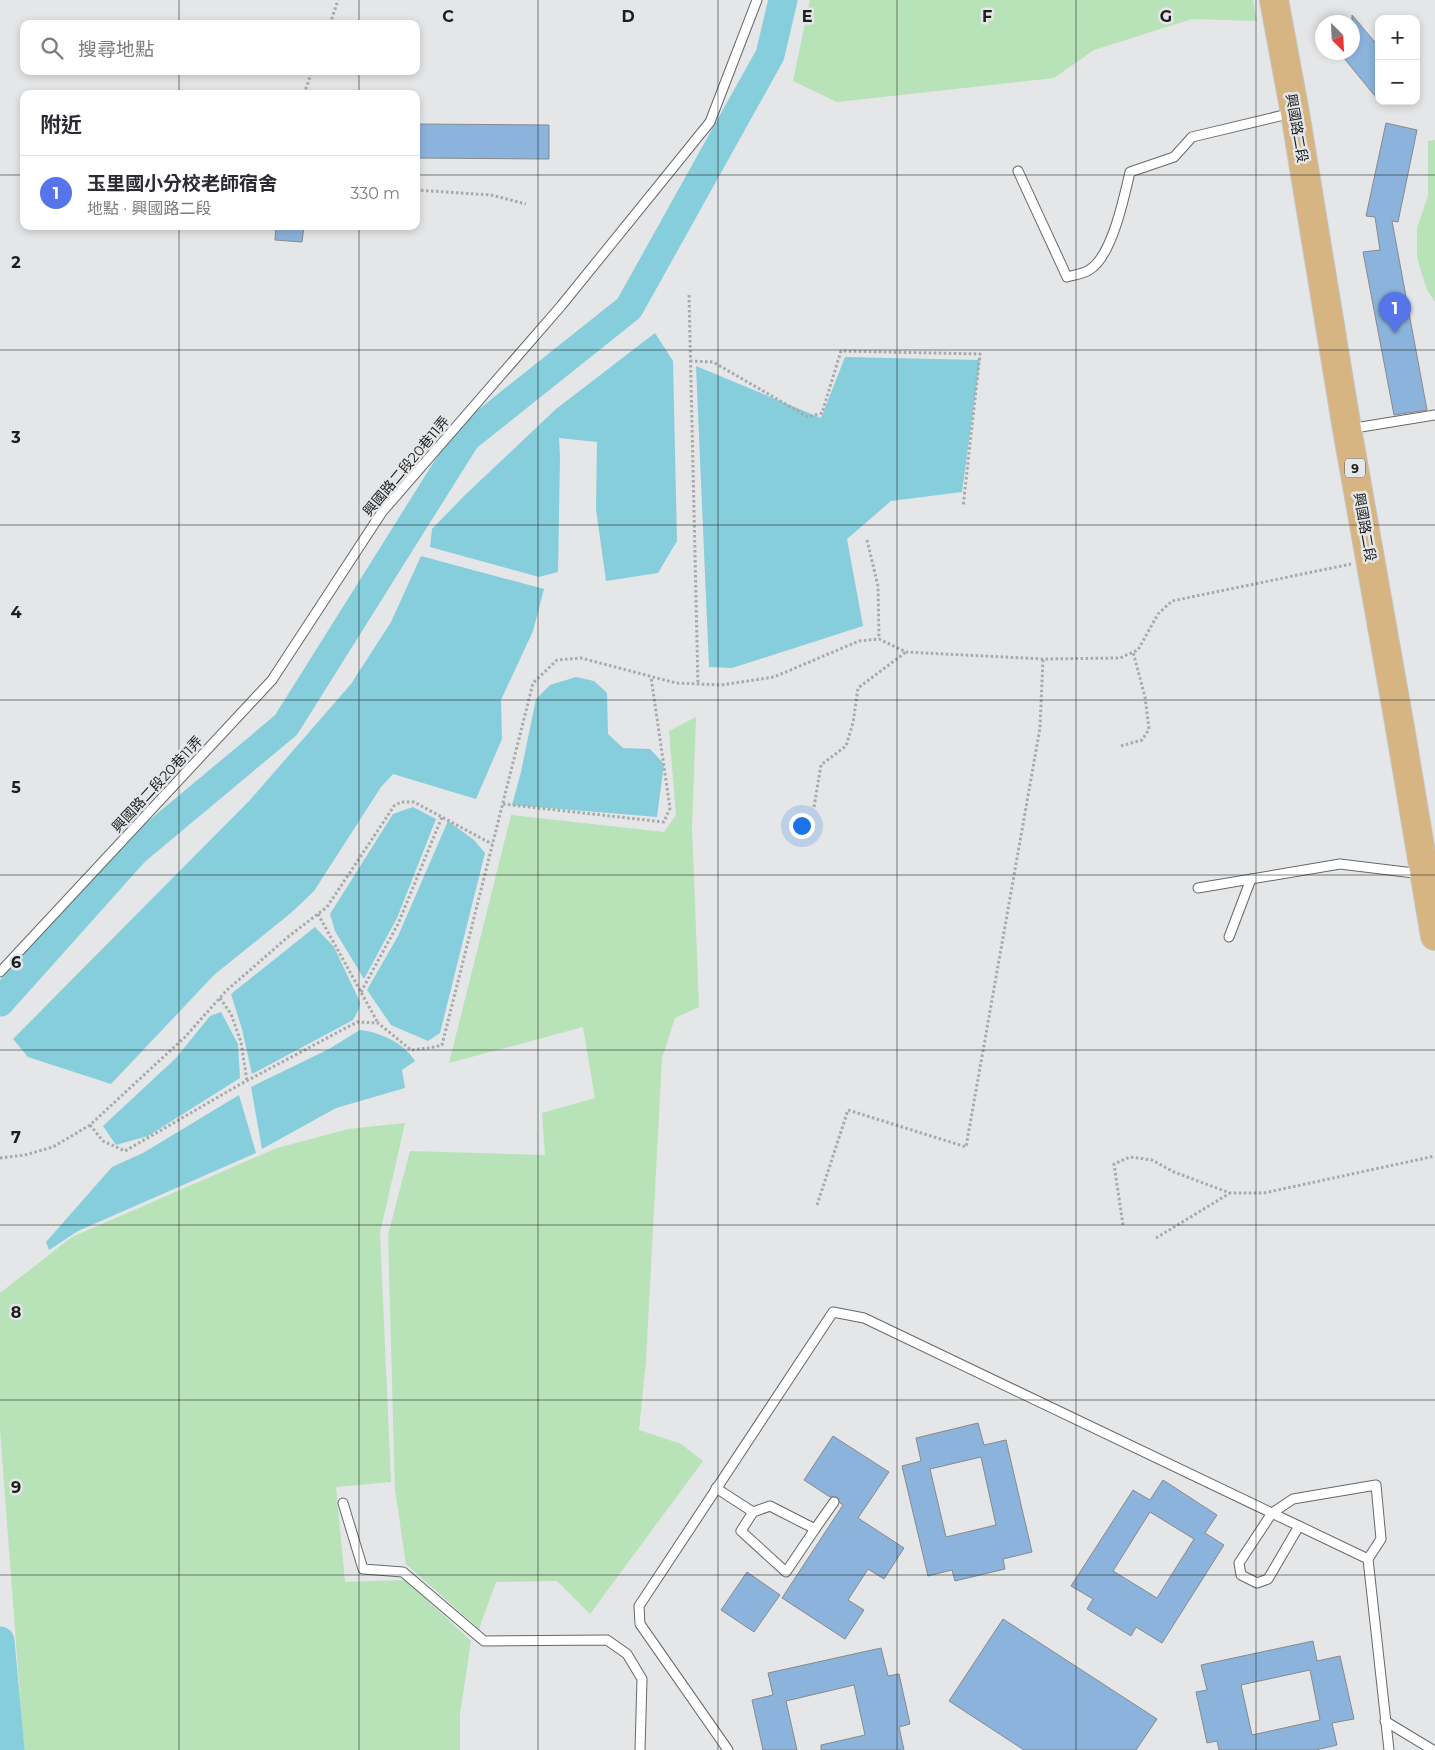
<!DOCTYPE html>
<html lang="zh-TW">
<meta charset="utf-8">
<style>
:root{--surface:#fff;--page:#f2f2f3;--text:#2b2b33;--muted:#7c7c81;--line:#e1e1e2;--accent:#5675ea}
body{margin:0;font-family:Montserrat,"Noto Sans TC",sans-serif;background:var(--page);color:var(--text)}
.controls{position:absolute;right:15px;top:15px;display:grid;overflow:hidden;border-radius:10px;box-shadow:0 2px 8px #0003}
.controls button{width:45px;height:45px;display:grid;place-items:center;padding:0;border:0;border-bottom:1px solid var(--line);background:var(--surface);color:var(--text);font:25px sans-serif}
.compass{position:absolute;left:1315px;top:15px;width:45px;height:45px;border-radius:50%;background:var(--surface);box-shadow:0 2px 8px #0003;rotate:156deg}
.you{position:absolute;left:801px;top:825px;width:18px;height:18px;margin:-12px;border:4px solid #fff;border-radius:50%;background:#1a73e8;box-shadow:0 0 0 8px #1a73e833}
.badge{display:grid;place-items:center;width:32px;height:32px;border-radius:50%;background:var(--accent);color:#fff;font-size:16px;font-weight:700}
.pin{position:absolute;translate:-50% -41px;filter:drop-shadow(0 1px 2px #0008)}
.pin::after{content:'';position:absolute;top:26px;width:18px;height:15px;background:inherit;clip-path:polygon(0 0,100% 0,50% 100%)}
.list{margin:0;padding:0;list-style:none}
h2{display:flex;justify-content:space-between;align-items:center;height:65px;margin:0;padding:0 20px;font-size:21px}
h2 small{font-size:16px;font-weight:400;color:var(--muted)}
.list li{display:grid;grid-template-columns:32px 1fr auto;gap:15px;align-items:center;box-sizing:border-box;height:75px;padding:0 20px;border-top:1px solid var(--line)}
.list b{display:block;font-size:19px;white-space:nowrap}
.list p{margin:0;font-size:16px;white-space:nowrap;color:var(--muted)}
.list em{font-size:16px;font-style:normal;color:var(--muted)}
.icon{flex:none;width:28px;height:28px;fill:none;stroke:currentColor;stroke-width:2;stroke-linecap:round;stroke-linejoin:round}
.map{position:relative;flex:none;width:1435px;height:1750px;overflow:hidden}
.search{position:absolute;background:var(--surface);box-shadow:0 2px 8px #0003;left:20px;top:20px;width:400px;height:55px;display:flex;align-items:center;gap:12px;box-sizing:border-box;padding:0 18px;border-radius:10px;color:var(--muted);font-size:19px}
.panel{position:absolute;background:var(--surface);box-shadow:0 2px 8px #0003;left:20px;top:90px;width:400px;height:140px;border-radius:10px}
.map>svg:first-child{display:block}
.green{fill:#b8e2b8}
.water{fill:#86cedb}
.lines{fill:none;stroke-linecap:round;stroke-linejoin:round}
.river{stroke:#86cedb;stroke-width:29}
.building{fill:#8bb3dc;stroke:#888a8c;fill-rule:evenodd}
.lane-casing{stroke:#66686a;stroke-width:11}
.primary-casing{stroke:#c4c4c4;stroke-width:30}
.path{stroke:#a8a9ab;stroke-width:3;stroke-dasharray:2.5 2.5;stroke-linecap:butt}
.lane{stroke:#fff;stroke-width:9}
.primary{stroke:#d7b583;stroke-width:28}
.grid{fill:none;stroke:#1c1d1e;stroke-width:1;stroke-opacity:0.55}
.labels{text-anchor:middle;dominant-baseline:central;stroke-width:5;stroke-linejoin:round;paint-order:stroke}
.shield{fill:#e4e6e8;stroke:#58595b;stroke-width:1}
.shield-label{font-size:12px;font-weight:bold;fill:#1c1d1e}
.street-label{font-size:14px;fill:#1c1d1e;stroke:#e4e6e8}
.grid-label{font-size:16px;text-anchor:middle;font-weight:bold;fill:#1c1d1e;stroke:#e4e6e8;stroke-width:5;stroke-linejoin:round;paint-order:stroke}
</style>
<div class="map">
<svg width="1435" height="1750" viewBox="0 0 1435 1750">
<rect width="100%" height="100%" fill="#e4e6e8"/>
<g class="green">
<path d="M810,0H1253L1257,21L1192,19L1094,50L1054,78L837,102L793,81Z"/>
<path d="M1435,140V302L1427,290L1417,258V228L1428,196V141Z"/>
<path d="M696,717L692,827L699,1007L675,1018L662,1058L646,1361L639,1430L681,1444L703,1461L590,1614L557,1581L496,1582L479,1629L406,1564L395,1490L388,1235L410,1151L545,1155L542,1113L595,1098L583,1027L449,1063L511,815L664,832L676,815L669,731Z"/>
<path d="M405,1123L380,1233L391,1482L336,1487L345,1582L406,1580L471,1641L460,1714V1750H24L0,1429V1293L72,1237L277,1148L349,1129Z"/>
</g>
<g class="water">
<path d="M655,333L673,361L677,541L658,573L606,581L596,509L597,442L559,438L560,456L558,572L539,577L430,547L432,529L464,496L556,409Z"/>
<path d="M845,357L980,360L962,492L891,501L847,539L863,626L732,668L709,667L696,366L821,418Z"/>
<path d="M421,556L544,589L533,631L501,700L502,739L476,799L393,774L381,787L314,891L292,912L214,975L111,1084L28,1057L13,1039L250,800L351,684L391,622Z"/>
<path d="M576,677L594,681L607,693L608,734L623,748L650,749L664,764L657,817L512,805L521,772L536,699L550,685Z"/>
<path d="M413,807L436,819L397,918L364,979L335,931L330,914L393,814Z"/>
<path d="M448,821L474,840L485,853L440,1033L428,1041L391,1025L367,990L398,936Z"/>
<path d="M315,927L334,947L360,1002L359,1009L353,1020L252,1074L242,1029L231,994Z"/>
<path d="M221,1012L238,1044L240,1078L148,1136L116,1145L103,1126L176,1058L210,1016Z"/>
<path d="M360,1030C380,1032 404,1043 415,1061L402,1070L405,1088L336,1108L262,1149L251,1087L329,1049Z"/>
<path d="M239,1095L256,1153L78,1231L49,1250L46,1242L112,1167L143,1153Z"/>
</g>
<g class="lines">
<g class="river">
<path d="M0,1002L135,851L286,725L466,438L629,308L770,55L783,0"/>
<path d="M0,1641L10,1750"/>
</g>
</g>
<g class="building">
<path d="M1352,15L1379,47V101L1339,52H1352Z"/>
<path d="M1386,123L1417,130L1398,222L1392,221L1427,410L1394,415L1363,252L1380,250L1375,217L1366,216Z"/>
<path d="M416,124L549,125V159L416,158Z"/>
<path d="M276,226H304L302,242L275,240Z"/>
<path d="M978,1423L984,1445L1006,1440L1032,1552L1003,1559L1005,1569L955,1581L952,1570L928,1576L902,1466L921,1461L916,1438ZM981,1457L996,1525L946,1537L930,1469Z"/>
<path d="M833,1436L889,1472L858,1518L904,1548L884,1579L868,1569L848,1600L864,1610L845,1639L782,1598L843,1505L840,1503L837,1497H830L804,1480Z"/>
<path d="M1163,1480L1217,1515L1205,1533L1224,1545L1162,1643L1136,1627L1131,1636L1087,1609L1093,1599L1071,1586L1133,1490L1150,1500ZM1150,1512L1194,1539L1157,1598L1113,1571Z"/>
<path d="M747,1572L780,1595L754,1632L721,1610Z"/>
<path d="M1003,1619L1157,1719L1136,1750H1024L949,1701Z"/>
<path d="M1313,1641L1317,1661L1340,1656L1354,1719L1332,1723L1337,1745L1316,1750H1219L1217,1741L1207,1743L1196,1692L1207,1690L1201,1665ZM1310,1670L1320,1720L1252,1735L1241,1685Z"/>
<path d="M881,1648L888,1676L899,1674L910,1724L899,1727L904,1750H821V1745L865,1735L854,1685L786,1701L797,1750H763L752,1700L773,1695L768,1673Z"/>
</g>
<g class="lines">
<g class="lane-casing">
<g id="lane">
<path d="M1018,171L1067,277C1074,275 1083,274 1089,270C1112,257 1124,197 1130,172L1174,157L1192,137L1292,113"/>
<path d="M1361,427L1435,415"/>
<path d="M1198,888L1340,864L1422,874"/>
<path d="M1229,937L1251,879"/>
<path d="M0,972L272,680L382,512L561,306L710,122L757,0"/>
<path d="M716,1488L753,1512L741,1531L786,1572L815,1529L770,1506L753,1512"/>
<path d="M343,1503L363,1569L403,1572L484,1641L607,1640L627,1654L642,1679L640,1750"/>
<path d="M1299,1526L1268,1579L1257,1583L1241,1575L1239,1563L1272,1513L1293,1499L1376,1485L1381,1539L1368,1559"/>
<path d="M815,1529L834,1502"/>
<path d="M1385,1721L1433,1750"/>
<path d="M728,1750L640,1624L639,1606L833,1312L864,1318L1368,1559L1389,1750"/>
</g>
</g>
<g class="primary-casing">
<path id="primary" d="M1274,0L1295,113L1347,429L1399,722L1435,936"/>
</g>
<g class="path">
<path d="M330,24L338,0"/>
<path d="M304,94L312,71"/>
<path d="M416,190L491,195L526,204"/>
<path d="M689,295L698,684"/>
<path d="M690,361L713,362L808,417L822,413L841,351L980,354L963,507"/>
<path d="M867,540L878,586L879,639"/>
<path d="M1121,746L1142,740L1149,729L1145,697L1133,652"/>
<path d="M503,804L664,822L670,808L651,677"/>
<path d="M814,807L821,765L846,746L853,723L858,688L906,652"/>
<path d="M318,914L378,1023"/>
<path d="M361,992L398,924L442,817"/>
<path d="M220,998L231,1014L241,1042L247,1081"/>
<path d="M90,1125L103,1141L125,1151L239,1085L357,1022L378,1023L411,1050L430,1048L442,1045L533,683L557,660L581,658L676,683L721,685L774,677L859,641L879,639L906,652L1043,659L1120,658L1138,650L1158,614L1172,601L1351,564"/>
<path d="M0,1158L25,1155L53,1147L90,1125L185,1037L226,991L289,936L327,907L394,806L401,802H414L492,844"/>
<path d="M817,1205L848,1110L966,1147L1040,728L1043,659"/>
<path d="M1123,1225L1114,1164L1130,1157L1152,1160L1174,1172L1230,1193H1264L1435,1156"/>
<path d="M1156,1238L1230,1193"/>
</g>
<use href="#lane" class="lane"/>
<use href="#primary" class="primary"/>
</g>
<path class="grid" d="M179,0V24M359,0V24M538,0V1750M718,0V1750M897,0V1750M1076,0V1750M1256,0V1750M179,71V94M359,71V94M0,175H24M416,175H1435M179,226V1750M359,226V1750M0,350H1435M0,525H1435M0,700H1435M0,875H1435M0,1050H1435M0,1225H1435M0,1400H1435M0,1575H1435"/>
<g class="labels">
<rect class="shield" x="1345" y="458.5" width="20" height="19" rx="4"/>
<g class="shield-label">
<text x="1355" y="468">9</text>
</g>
<g class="street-label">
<text transform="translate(1297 128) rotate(80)">興國路二段</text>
<text transform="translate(406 466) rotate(-50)">興國路二段20巷11弄</text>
<text transform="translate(1365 527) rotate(80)">興國路二段</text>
<text transform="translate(157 784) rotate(-47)">興國路二段20巷11弄</text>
</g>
</g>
<g class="grid-label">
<text x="448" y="22">C</text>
<text x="628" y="22">D</text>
<text x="807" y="22">E</text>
<text x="987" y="22">F</text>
<text x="1166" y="22">G</text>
<text x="16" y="268">2</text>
<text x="16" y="443">3</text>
<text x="16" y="618">4</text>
<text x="16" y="793">5</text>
<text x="16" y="968">6</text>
<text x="16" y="1143">7</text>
<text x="16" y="1318">8</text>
<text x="16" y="1493">9</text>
</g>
</svg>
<div class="controls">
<button>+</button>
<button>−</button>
</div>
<svg class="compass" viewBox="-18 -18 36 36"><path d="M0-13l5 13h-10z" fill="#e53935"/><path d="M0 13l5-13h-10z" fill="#7c7c81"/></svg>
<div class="you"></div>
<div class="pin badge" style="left:1395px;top:333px">1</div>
<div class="search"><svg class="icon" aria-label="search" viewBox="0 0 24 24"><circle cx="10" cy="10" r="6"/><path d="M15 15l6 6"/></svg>搜尋地點</div>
<section class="panel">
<h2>附近<small></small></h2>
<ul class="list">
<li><span class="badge">1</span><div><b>玉里國小分校老師宿舍</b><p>地點 · 興國路二段</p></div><em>330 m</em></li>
</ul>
</section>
</div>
